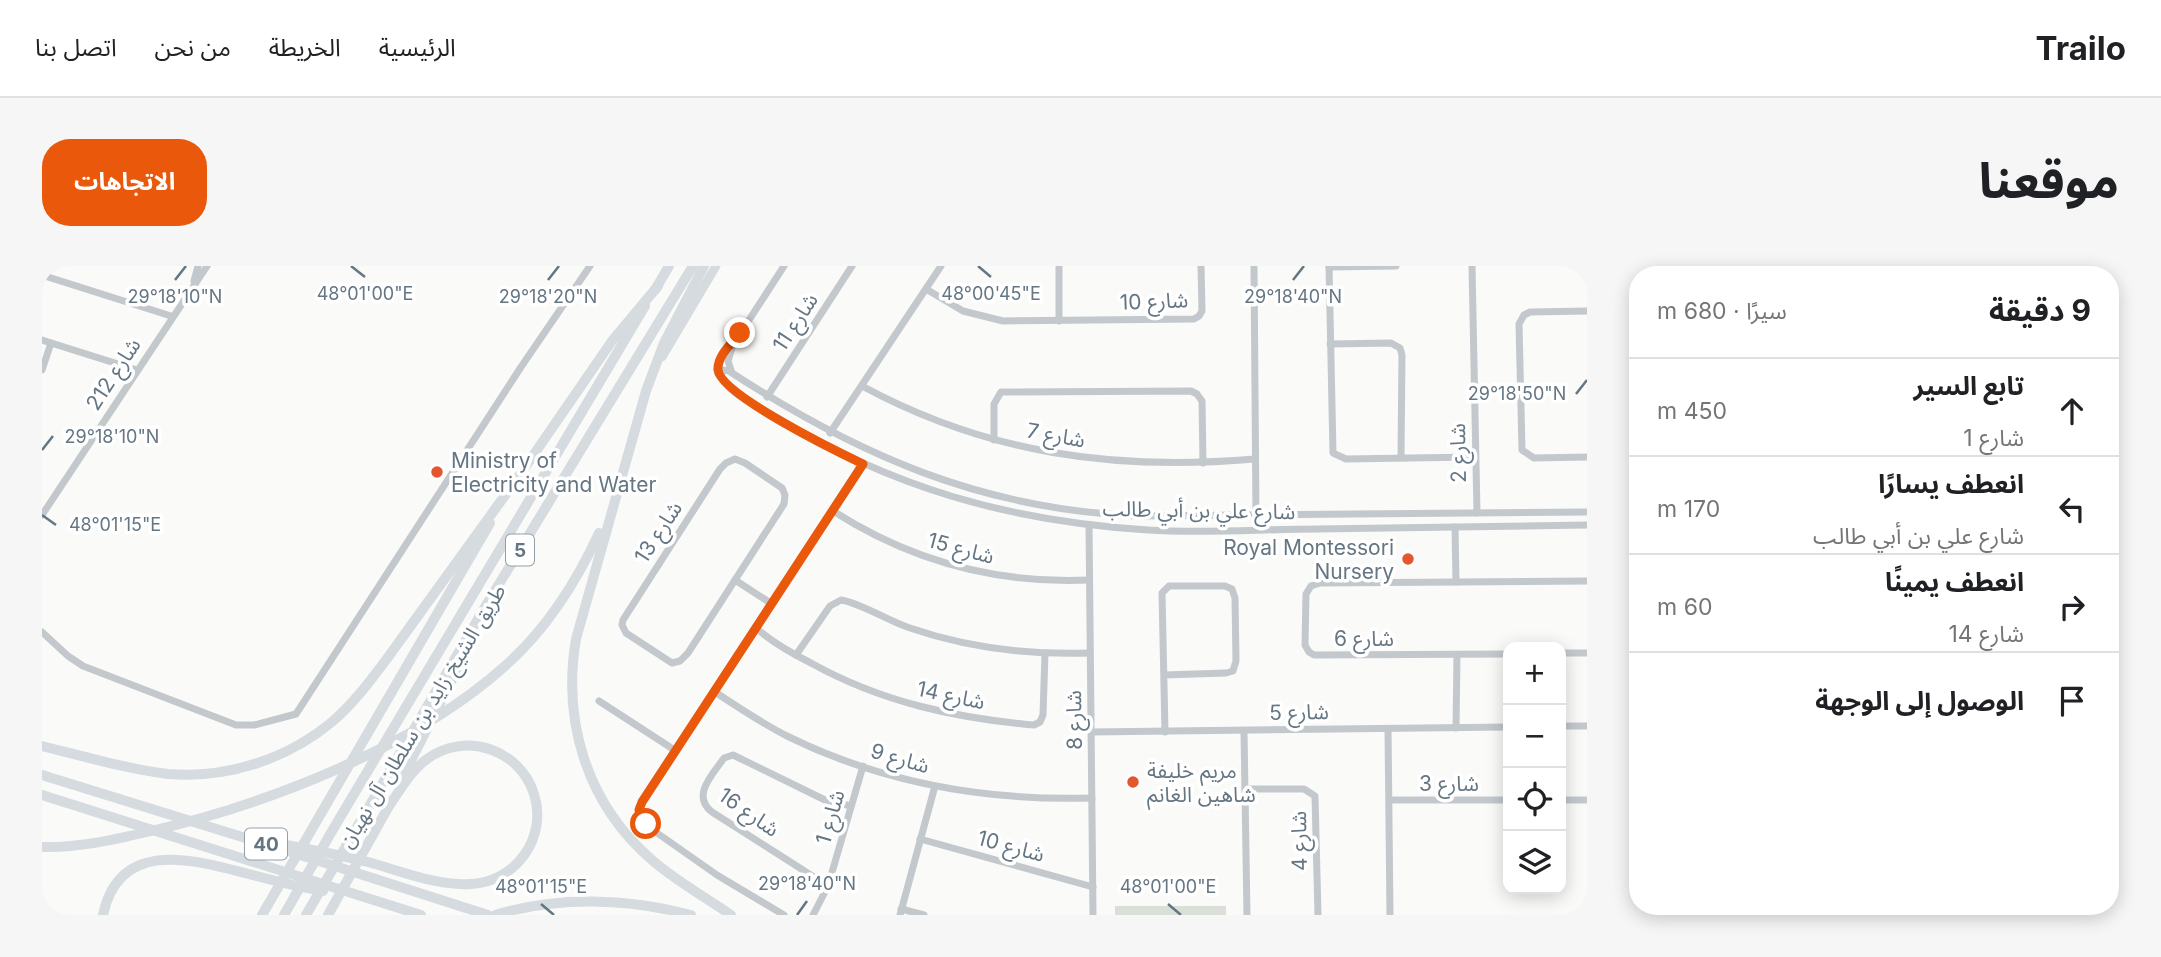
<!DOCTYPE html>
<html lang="ar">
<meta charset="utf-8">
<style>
:root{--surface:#fff;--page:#f6f6f6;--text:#202124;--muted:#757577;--line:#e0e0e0;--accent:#ea580c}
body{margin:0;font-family:Inter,"Noto Sans Arabic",sans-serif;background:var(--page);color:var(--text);direction:rtl}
.controls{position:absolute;right:21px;bottom:21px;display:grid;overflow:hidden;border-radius:14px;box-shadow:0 4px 18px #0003}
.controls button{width:63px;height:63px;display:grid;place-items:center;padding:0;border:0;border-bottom:2px solid var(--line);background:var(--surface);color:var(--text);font:35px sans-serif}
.stop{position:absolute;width:21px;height:21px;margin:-16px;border:5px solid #ea580c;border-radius:50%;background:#fff}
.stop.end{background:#ea580c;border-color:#fff;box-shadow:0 2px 7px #0008}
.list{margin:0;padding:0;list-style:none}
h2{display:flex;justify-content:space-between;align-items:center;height:91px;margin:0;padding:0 28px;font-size:30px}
h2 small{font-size:23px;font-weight:400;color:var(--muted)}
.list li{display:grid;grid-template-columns:46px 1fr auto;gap:21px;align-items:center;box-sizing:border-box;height:98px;padding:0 28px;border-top:2px solid var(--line)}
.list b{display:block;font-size:26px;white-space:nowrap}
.list p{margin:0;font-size:23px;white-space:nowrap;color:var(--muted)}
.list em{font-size:23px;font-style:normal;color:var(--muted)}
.icon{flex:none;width:38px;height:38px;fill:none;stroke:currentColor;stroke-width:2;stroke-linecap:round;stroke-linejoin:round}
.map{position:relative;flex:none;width:1545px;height:649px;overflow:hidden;direction:ltr;border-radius:28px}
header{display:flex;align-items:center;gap:42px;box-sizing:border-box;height:98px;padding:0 35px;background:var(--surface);border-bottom:2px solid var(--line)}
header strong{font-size:33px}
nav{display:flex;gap:38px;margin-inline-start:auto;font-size:24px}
.intro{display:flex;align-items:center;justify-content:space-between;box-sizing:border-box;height:168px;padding:0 42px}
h1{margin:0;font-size:49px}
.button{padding:18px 32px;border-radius:28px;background:var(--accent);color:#fff;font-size:24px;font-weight:700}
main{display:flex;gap:42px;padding:0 42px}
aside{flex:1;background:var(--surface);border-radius:28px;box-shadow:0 4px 18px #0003}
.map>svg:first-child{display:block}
.green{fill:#dadfd7}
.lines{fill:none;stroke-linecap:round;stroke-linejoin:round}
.minor{stroke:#c3c8cc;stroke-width:7}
.major{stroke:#d6dbdf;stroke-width:9}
.highway{stroke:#d6dbdf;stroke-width:10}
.route{stroke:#ea580c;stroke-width:9}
.ticks{fill:none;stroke:#657683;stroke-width:2.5}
.poi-dot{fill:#e4572e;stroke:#fff;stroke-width:2.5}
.labels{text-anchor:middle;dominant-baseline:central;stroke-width:7;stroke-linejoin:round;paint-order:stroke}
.shield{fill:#fff;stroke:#939fa8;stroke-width:2}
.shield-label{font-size:19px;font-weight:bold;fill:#657683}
.street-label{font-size:21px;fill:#657683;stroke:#fff}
.poi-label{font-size:21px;fill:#657683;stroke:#fff;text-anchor:start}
.ticks-label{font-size:18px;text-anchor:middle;fill:#657683;stroke:#fff;stroke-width:7;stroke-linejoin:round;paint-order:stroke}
</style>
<header>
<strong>Trailo</strong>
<nav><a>الرئيسية</a><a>الخريطة</a><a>من نحن</a><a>اتصل بنا</a></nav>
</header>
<div class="intro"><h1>موقعنا</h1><a class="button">الاتجاهات</a></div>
<main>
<aside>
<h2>9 دقيقة<small>سيرًا · 680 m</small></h2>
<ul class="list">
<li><svg class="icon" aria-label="ahead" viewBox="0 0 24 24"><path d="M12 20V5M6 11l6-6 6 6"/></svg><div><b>تابع السير</b><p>شارع 1</p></div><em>450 m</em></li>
<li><svg class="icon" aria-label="left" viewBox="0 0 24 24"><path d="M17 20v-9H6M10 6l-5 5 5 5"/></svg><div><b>انعطف يسارًا</b><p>شارع علي بن أبي طالب</p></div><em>170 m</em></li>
<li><svg class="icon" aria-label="right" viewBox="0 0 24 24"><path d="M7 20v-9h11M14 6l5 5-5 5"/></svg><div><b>انعطف يمينًا</b><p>شارع 14</p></div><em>60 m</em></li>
<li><svg class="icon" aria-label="arrive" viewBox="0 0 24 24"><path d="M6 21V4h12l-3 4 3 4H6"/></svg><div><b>الوصول إلى الوجهة</b></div></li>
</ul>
</aside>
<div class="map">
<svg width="1545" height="649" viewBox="0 0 1545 649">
<rect width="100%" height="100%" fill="#fafaf8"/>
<rect class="green" x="1073" y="640" width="111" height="9"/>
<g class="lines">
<g class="minor">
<path d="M1017,0V55"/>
<path d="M1212,0L1214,250"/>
<path d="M1287,0L1291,187L1304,193L1433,191"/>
<path d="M1430,0L1435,247"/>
<path d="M1287,1L1354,0"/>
<path d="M0,9L129,50"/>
<path d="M152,15L156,0"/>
<path d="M884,23L921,45L961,55L1152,53L1157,50L1160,45L1159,0"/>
<path d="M1545,45L1488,46L1482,49L1477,58L1480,184L1492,192L1545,191"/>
<path d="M699,67C691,76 680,86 677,97C671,120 714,140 730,149C850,222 966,255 1106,264C1162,268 1219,263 1275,263C1365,261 1455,260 1545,259"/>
<path d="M696,71L742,0"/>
<path d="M0,74L95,104"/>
<path d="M1288,78L1349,77L1358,82L1360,89L1359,191"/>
<path d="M690,82L686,95L690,107"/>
<path d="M0,104L9,77"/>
<path d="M678,110L681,104L687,105C815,189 939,243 1095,250L1545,246"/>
<path d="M820,120C946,188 1072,205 1213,193"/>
<path d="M725,131L810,0"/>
<path d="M788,167L899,0"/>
<path d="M952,174V138L959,126L1149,125L1155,128L1160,135L1161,197"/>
<path d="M693,193L703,197L740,222L743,229L742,238L646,387L638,395L630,397L584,367L580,359L581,354L678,203L684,197Z"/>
<path d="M791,245C869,295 955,318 1047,314"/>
<path d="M0,249L165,0"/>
<path d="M1047,259L1051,649"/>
<path d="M1413,261L1414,316"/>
<path d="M693,314L730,338"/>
<path d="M714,362C731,377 749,387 769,397C839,436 913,452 992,459L998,456L1001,449L1003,387"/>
<path d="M0,366L26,390L41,400L194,459H212L254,448L479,101L548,0"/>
<path d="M1519,387H1545"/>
<path d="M1466,388L1272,389L1267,386L1263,379L1264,328L1269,320L1278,317L1545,315"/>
<path d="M754,389L788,340L799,334C816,336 849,356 868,362C926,382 987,389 1048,387"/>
<path d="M1122,409L1184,407L1191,405L1194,395L1193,332L1190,323L1183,320H1127L1120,327L1123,466"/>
<path d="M673,426C697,442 721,458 747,471C841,517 946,535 1050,532"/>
<path d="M557,435L634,485"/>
<path d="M1519,460H1545"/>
<path d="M1414,462L1415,389"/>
<path d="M1346,463L1348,649"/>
<path d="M1202,465L1205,649"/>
<path d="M1049,466L1466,461"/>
<path d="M1203,523H1262L1273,530L1276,649"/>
<path d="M1348,534H1466"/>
<path d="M1519,534H1545"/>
<path d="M878,573L1051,621"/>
<path d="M786,620L670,546C649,530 670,509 682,492L691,489L783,534L809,540"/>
<path d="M859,643L882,649"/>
<path d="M742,649L675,609L608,562L600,552L597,541L821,198"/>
<path d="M771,649L786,620L821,500"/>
<path d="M858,649L893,520"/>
</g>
<path class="major" d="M620,91L674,0"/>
<g class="highway">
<path d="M662,0L622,77L604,125L534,373C520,456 545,538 610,594C634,615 663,631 689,649"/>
<path d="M613,24L627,0"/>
<path d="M0,480C41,490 84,503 126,508C185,513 246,493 291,455C312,437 328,415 344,394L477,210L570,75L616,20"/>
<path d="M0,509L210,574"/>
<path d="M359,514L420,394"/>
<path d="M0,529L379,649"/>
<path d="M206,572C246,579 286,586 326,596C359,605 394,620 429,618C474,616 506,571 492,528C478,483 423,465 385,493C368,505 357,526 345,543"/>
<path d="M0,581C35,582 71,574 105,566C223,539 372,482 463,400C505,363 534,317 557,267"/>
<path d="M249,586L446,649"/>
<path d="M61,649C77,573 149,593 203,607C229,614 255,621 281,625"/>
<path d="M220,649L448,257"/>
<path d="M242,649L290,565L603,40"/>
<path d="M264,649L443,341L651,0"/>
<path d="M286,649L348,538"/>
<path d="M453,649C516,630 585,632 649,649"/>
</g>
</g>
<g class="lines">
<path class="route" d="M604,558L597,544L600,536L821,198C796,186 679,129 676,104C675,90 690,77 698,67"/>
</g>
<path class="ticks" d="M309,0L323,11M936,0L949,11M133,14L144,0M506,14L517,0M1251,14L1262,0M1534,128L1545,114M0,184L11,170M0,249L14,259M499,638L512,649M1126,638L1139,649M755,649L765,635"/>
<g class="poi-dot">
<circle cx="395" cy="206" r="7"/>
<circle cx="1366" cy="293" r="7"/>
<circle cx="1091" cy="516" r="7"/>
</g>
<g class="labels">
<g class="shield">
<rect x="464" y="268.5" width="28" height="31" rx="5"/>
<rect x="203" y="562.5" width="42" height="31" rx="5"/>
</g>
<g class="shield-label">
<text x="478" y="284">5</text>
<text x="224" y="578">40</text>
</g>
<g class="street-label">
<text transform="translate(1112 35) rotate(-2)">شارع 10</text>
<text transform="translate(753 56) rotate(-57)">شارع 11</text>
<text transform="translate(71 108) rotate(-57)">شارع 212</text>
<text transform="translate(1014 169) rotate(10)">شارع 7</text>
<text transform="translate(1416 187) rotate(-91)">شارع 2</text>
<text transform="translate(1157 244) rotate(1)">شارع علي بن أبي طالب</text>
<text transform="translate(616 266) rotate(-57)">شارع 13</text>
<text transform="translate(919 282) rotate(15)">شارع 15</text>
<text x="1322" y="372">شارع 6</text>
<text transform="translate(909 429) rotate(12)">شارع 14</text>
<text transform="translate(1257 446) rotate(-1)">شارع 5</text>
<text transform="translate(380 450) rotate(-59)">طريق الشيخ زايد بن سلطان آل نهيان</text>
<text transform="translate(1032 454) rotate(-91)">شارع 8</text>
<text transform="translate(858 492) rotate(16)">شارع 9</text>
<text x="1407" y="517">شارع 3</text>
<text transform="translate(707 546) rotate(35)">شارع 16</text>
<text transform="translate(788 551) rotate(-74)">شارع 1</text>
<text transform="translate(1257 575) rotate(-91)">شارع 4</text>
<text transform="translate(969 580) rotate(15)">شارع 10</text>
</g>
<g class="poi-label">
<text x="409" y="194">Ministry of<tspan x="409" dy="24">Electricity and Water</tspan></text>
<text x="1352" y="281" text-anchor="end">Royal Montessori<tspan x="1352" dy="24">Nursery</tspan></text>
<text x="1105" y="504">مريم خليفة<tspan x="1105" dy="24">شاهين الغانم</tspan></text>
</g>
</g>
<g class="ticks-label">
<text x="323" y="34">48°01'00"E</text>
<text x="949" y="34">48°00'45"E</text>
<text x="506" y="37">29°18'20"N</text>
<text x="133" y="37">29°18'10"N</text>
<text x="1251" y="37">29°18'40"N</text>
<text x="1475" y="134">29°18'50"N</text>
<text x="70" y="177">29°18'10"N</text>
<text x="73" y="265">48°01'15"E</text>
<text x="765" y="624">29°18'40"N</text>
<text x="499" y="627">48°01'15"E</text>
<text x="1126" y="627">48°01'00"E</text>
</g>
</svg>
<div class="controls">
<button>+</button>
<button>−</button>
<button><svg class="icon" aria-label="locate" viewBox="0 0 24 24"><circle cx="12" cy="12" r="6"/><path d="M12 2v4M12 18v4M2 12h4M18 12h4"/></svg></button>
<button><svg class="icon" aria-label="layers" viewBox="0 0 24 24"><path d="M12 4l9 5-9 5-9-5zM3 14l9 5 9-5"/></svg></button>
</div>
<div class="stop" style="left:604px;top:558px"></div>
<div class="stop end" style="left:698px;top:67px"></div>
</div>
</main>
